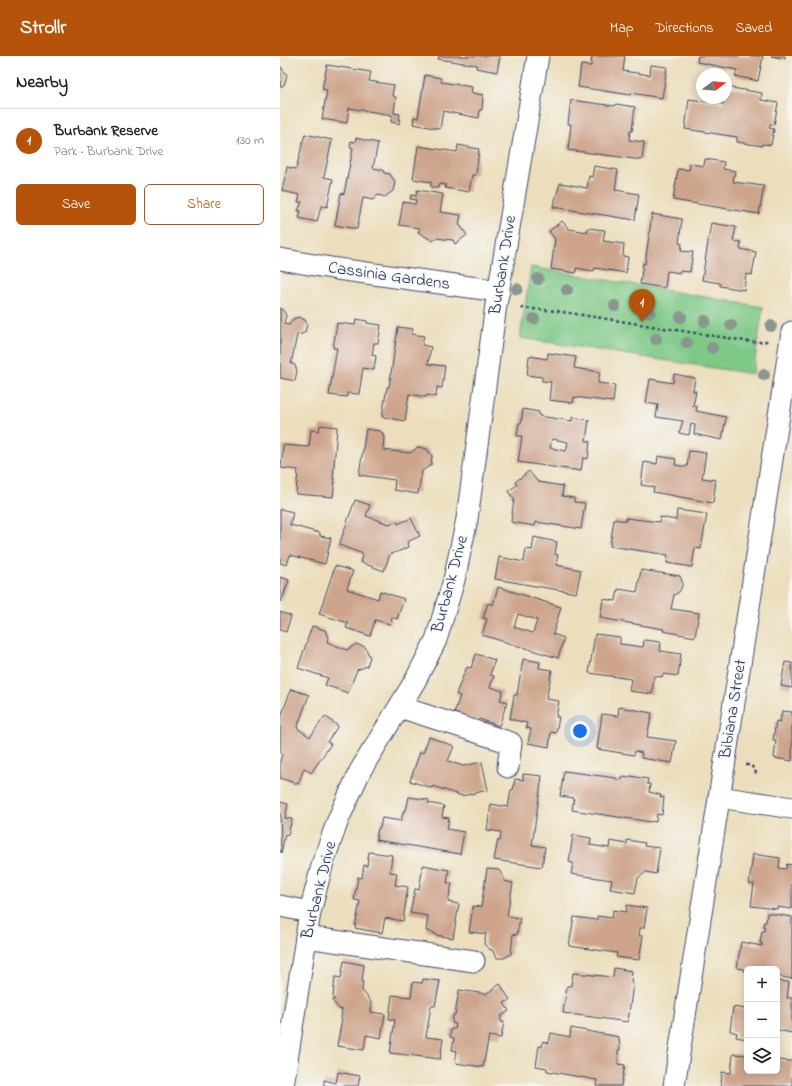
<!DOCTYPE html>
<meta charset="utf-8">
<style>
:root{--surface:#fff;--page:#f2f2f2;--text:#222;--muted:#767676;--line:#e0e0e0;--accent:#b45309}
body{margin:0;font-family:"Indie Flower",sans-serif;background:var(--page);color:var(--text)}
.controls{position:absolute;right:12px;bottom:12px;display:grid;overflow:hidden;border-radius:6px;box-shadow:0 2px 10px #0003}
.controls button{width:36px;height:36px;display:grid;place-items:center;padding:0;border:0;border-bottom:1px solid var(--line);background:var(--surface);color:var(--text);font:20px sans-serif}
.compass{position:absolute;left:416px;top:12px;width:36px;height:36px;border-radius:50%;background:var(--surface);box-shadow:0 2px 10px #0003;rotate:74deg}
.you{position:absolute;left:300px;top:675px;width:14px;height:14px;margin:-10px;border:3px solid #fff;border-radius:50%;background:#1a73e8;box-shadow:0 0 0 6px #1a73e833}
.badge{display:grid;place-items:center;width:26px;height:26px;border-radius:50%;background:var(--accent);color:#fff;font-size:13px;font-weight:700}
.pin{position:absolute;translate:-50% -33px;filter:drop-shadow(0 1px 2px #0008)}
.pin::after{content:'';position:absolute;top:21px;width:14px;height:12px;background:inherit;clip-path:polygon(0 0,100% 0,50% 100%)}
.list{margin:0;padding:0;list-style:none}
h2{display:flex;justify-content:space-between;align-items:center;height:52px;margin:0;padding:0 16px;font-size:17px}
h2 small{font-size:13px;font-weight:400;color:var(--muted)}
.list li{display:grid;grid-template-columns:26px 1fr auto;gap:12px;align-items:center;box-sizing:border-box;height:64px;padding:0 16px;border-top:1px solid var(--line)}
.list b{display:block;font-size:15px;white-space:nowrap}
.list p{margin:0;font-size:13px;white-space:nowrap;color:var(--muted)}
.list em{font-size:13px;font-style:normal;color:var(--muted)}
.actions{display:flex;gap:8px;padding:12px 16px}
.actions a{flex:1;padding:9px 0;border:1px solid var(--accent);border-radius:6px;text-align:center;font-size:14px;color:var(--accent)}
.actions .main{background:var(--accent);color:#fff}
.icon{flex:none;width:22px;height:22px;fill:none;stroke:currentColor;stroke-width:2;stroke-linecap:round;stroke-linejoin:round}
.map{position:relative;flex:none;width:512px;height:1030px;overflow:hidden}
header{display:flex;align-items:center;gap:24px;box-sizing:border-box;height:56px;padding:0 20px;background:var(--accent);color:#fff}
header strong{font-size:19px}
nav{display:flex;gap:22px;margin-inline-start:auto;font-size:14px}
main{display:flex}
aside{flex:1;background:var(--surface)}
.map>svg:first-child{display:block}
.green{fill:#7fc987;stroke:#4d7c72}
.building{fill:#cea58c;fill-rule:evenodd}
.lines{fill:none;stroke-linecap:round;stroke-linejoin:round}
.street-casing{stroke:#3a496c;stroke-width:23}
.path{stroke:#3a496c;stroke-width:2.5;stroke-dasharray:3 3;stroke-linecap:butt}
.street{stroke:#fff;stroke-width:21}
.tree{fill:#8a978f}
.labels{text-anchor:middle;dominant-baseline:central;stroke-width:3;stroke-linejoin:round;paint-order:stroke}
.street-label{font-size:17px;fill:#1b2f5e;stroke:#f6f6f2}
</style>
<header>
<strong>Strollr</strong>
<nav><a>Map</a><a>Directions</a><a>Saved</a></nav>
</header>
<main>
<aside>
<h2>Nearby<small></small></h2>
<ul class="list">
<li><span class="badge">1</span><div><b>Burbank Reserve</b><p>Park · Burbank Drive</p></div><em>130 m</em></li>
</ul>
<div class="actions"><a class="main">Save</a><a>Share</a></div>
</aside>
<div class="map">
<svg width="512" height="1030" viewBox="0 0 512 1030">
<rect width="100%" height="100%" fill="#f6f6f2"/>
<filter id="ink" filterUnits="userSpaceOnUse"><feTurbulence type="fractalNoise" baseFrequency=".025" numOctaves="2"/><feDisplacementMap in="SourceGraphic" scale="8" xChannelSelector="R" yChannelSelector="G"/><feConvolveMatrix kernelMatrix="1 2 1 2 8 2 1 2 1" color-interpolation-filters="sRGB"/></filter>
<filter id="wash" filterUnits="userSpaceOnUse"><feTurbulence type="fractalNoise" baseFrequency=".012" numOctaves="4" result="noise"/><feDisplacementMap in="SourceGraphic" scale="16" xChannelSelector="R" yChannelSelector="G"/><feGaussianBlur stdDeviation="0.9" result="paint"/><feColorMatrix in="noise" values="0 0 0 0 0 0 0 0 0 0 0 0 0 0 0 0 0 1.4 0 .05"/><feComposite in="paint" operator="in"/></filter>
<g filter="url(#wash)">
<rect width="100%" height="100%" fill="#ecdebc"/>
<path class="green" d="M251,211L483,251L473,318L240,282Z"/>
<g id="blocks">
<g class="building">
<path d="M159,0H220L217,16L196,12L197,9L158,3Z"/>
<path d="M312,0H345L343,15L370,19L371,9L387,11L382,42L351,37V39L298,31L301,9L311,10Z"/>
<path d="M418,0H483L478,25L455,20L457,14L417,6Z"/>
<path d="M491,0H505V3Z"/>
<path d="M47,9L91,16L89,25L114,29L112,40L116,41L114,57L120,58L119,68L111,66L112,59L69,52L67,67L42,63L47,34L42,33Z"/>
<path d="M0,10L7,19L4,29L0,31Z"/>
<path d="M145,19L161,22V26L192,31L191,37L203,39L202,54L200,53L199,62L163,55L160,73L133,68L134,61L138,62Z"/>
<path d="M446,31L482,37L481,44L498,47L494,69L490,68L489,72L494,73L491,89L482,88V90L457,86V81L405,73L409,43L443,48L444,42H446Z"/>
<path d="M291,44L335,50L336,48L355,51L352,75H350L349,84L364,86L362,104L288,94L291,68H288Z"/>
<path d="M25,78L52,84L44,121L53,123L47,151L41,150L37,166L19,162L21,155H18L22,146H18L20,139L2,135L7,111L16,113Z"/>
<path d="M76,82L98,87L93,112L103,114L104,117L110,118L115,126L113,135L105,141L98,139L93,144L83,142L77,173L55,169L61,137L64,138L73,92L70,91L71,85L75,86Z"/>
<path d="M178,89L199,93L196,119H192L189,136L165,132L166,129L159,128L158,132L151,131V126L133,123L138,90L177,96Z"/>
<path d="M425,103L444,106L443,113L455,115L453,126L484,130L479,158L393,144L398,113L409,114L410,108L424,110Z"/>
<path d="M314,110L338,114L335,134L359,138L355,164L273,151L280,127L307,132L309,120L312,121Z"/>
<path d="M137,134L163,138L160,156L181,159L179,168L187,179L175,188L173,184L156,182L153,185L138,176L140,172L119,169L123,146L135,148L136,144L130,143L131,139L136,140Z"/>
<path d="M372,158L402,163L399,187L402,188L401,195L413,196L410,216L400,215V217L387,215L385,232L360,228L363,207L365,208Z"/>
<path d="M282,165L289,173L307,176L308,172L325,174L323,185L344,188L343,200L348,201L346,217L315,212L314,215L296,212V217L271,213L275,183L269,175Z"/>
<path d="M431,167L456,171L453,185L461,186L460,193L476,196L472,219L466,218L464,234L440,230V227L422,224Z"/>
<path d="M0,252L2,253L6,259L4,268L9,269L13,263L19,261L25,264L27,268L25,276L22,278L17,279L11,308H14L17,314L15,325L0,322Z"/>
<path d="M76,263L87,265V267L101,269L98,287H94L92,299L96,300L94,314L83,312L79,338L67,337V341L49,339L57,292H53L57,267L75,269Z"/>
<path d="M118,271L133,273L131,278L144,280L142,289L151,291L148,308L165,310L162,332L157,331L156,341L147,339L146,341L129,338L125,365L102,361L107,331H109Z"/>
<path d="M268,297L296,301L294,312L320,316L318,327L335,329L333,346L294,341L293,347L269,344L271,326L262,325V321L247,319L249,300L267,303Z"/>
<path d="M394,318L415,322L413,335H416L413,350H417L416,355L446,361L442,384L414,378L415,369L411,368L409,379L399,377L403,365L376,361L378,349L366,347L370,323L393,327Z"/>
<path d="M243,353L259,356V360L292,365V361L309,364L306,385H310L308,403L303,402L301,415L238,406L242,380H237L239,367H241ZM272,383L288,386L286,395L270,392Z"/>
<path d="M40,369L57,371L53,423H55L53,441L16,438L18,414L1,412L3,389L29,391L31,374L39,375Z"/>
<path d="M86,373L100,375L103,378L104,381L103,394L130,397L138,391L147,393L152,400L151,409L142,415L138,438L114,434L115,424L79,419Z"/>
<path d="M409,395L426,397L422,422L436,424L433,447L373,436L374,431L361,429L364,406L377,408L378,400L396,403L395,409L407,411Z"/>
<path d="M249,415L258,426L283,430L282,440L294,442V446L305,447L301,473L256,466L255,470L231,466L234,443L228,435L237,429L235,426Z"/>
<path d="M75,444L90,449L86,460L109,468L117,465L118,468L131,462L140,480L127,486L129,491L117,496L110,498L104,515L80,506L83,498L59,489Z"/>
<path d="M0,453L13,456L10,469L40,477V480L51,482L45,508L10,499L7,509L0,507Z"/>
<path d="M397,454L427,458L421,493L415,492L412,511L387,507L388,499L330,490L334,463L346,465V462L379,466L380,461L396,464Z"/>
<path d="M254,481L277,486L275,498L278,499L276,509L301,514L296,537L215,523L219,501L244,506L246,493L252,494Z"/>
<path d="M55,510L73,515L67,533L98,543L100,535L124,543L117,563L112,561L110,568L95,564L90,580L66,572L68,567L39,558Z"/>
<path d="M361,514L400,520L402,525V530L399,536L394,539L391,553L419,557L415,581L383,575L384,573L320,562L323,543L336,545L338,533L357,536Z"/>
<path d="M0,521L9,524L1,546L0,545Z"/>
<path d="M218,531L281,551L273,578L284,582L278,602L202,579L207,563L203,562L208,547L213,549ZM238,558L257,564L253,577L234,571Z"/>
<path d="M0,556L11,560L6,576L0,574Z"/>
<path d="M32,570L45,574L48,582L47,586L67,594L76,588L85,591L90,601L87,610L77,614L68,637L45,629L48,622L18,612Z"/>
<path d="M315,578L340,581V588L363,591L364,584L381,586L380,595L401,598L398,620L383,618L382,621L374,620L372,638L349,635L351,623L309,617Z"/>
<path d="M196,598L215,604L210,619L214,620L210,631L223,635L220,644L227,646L219,670L199,663L198,666L174,657L180,640L176,638L181,625L187,611L191,612Z"/>
<path d="M243,603L260,606L259,612L272,614L266,643L279,645L276,661H279L276,677L271,676L269,691L248,687L251,673L246,672L247,667L230,663L234,639H237Z"/>
<path d="M505,606L512,607V632L501,630Z"/>
<path d="M11,633L29,639L17,672L30,681L45,660L58,670L47,686L51,688L31,717L24,712L18,728L0,722V705L2,698L0,696V664Z"/>
<path d="M339,651L372,657L367,681L396,685L392,707L361,702L362,697L355,695L354,699L317,693L322,658L338,660Z"/>
<path d="M502,655L512,656V705L494,702L496,684H493L496,665L500,666Z"/>
<path d="M149,681L174,690L168,705L183,710L202,706L208,734L182,740L153,730L152,732L130,725L140,696L143,697Z"/>
<path d="M284,715L336,722V723L342,724V721L349,722L350,720L368,723L367,728H370L369,736L381,739L380,741H384L382,759L377,758L376,766L372,765L371,766L292,754L294,742L280,740Z"/>
<path d="M243,718L262,720L252,789L265,791L262,811L214,804L218,784L220,785L221,776L207,774L211,748L228,751L231,734H233L235,723L243,724Z"/>
<path d="M129,741L149,744L148,747L164,750L162,761L169,762L167,773L184,776L180,798L96,784L98,772H100L102,762L121,765L124,754L126,755Z"/>
<path d="M0,746L8,748L5,762L12,763L8,779L5,778L1,797Z"/>
<path d="M293,779L311,782L310,789L329,792L330,785L347,788V784L365,787L364,790L380,792L376,818L366,816L358,822L355,837L330,833L332,824L291,818L293,807L289,806Z"/>
<path d="M89,796L112,799L110,816L117,817L115,829L128,831L123,865L105,862L102,877L75,872L80,845L74,844L78,821L82,822L84,809L87,810Z"/>
<path d="M473,798L500,802L499,812L506,813L507,808L512,809V853L497,851V853L471,850L474,828H469Z"/>
<path d="M143,809L169,814L167,827H172L168,846L179,848L173,882L155,879V877L146,875L148,860L130,857L135,833L139,834Z"/>
<path d="M207,813L219,814L224,822V825L233,827L227,860L240,862L237,879L233,878L231,898L224,902H217L212,894L209,893L204,888L206,878L189,876L193,850L201,851Z"/>
<path d="M347,849L367,852L364,872H360L359,880H363L359,904L336,901L337,897L289,890L294,861L317,864V860L332,862L333,854L346,856Z"/>
<path d="M487,857L512,861V923L497,920V913H467V916L463,915L464,913L457,912L461,886L482,890V887H480L482,875H484L485,871H483L484,866H486Z"/>
<path d="M64,905L84,909L82,925H83L82,934L91,946V956L105,958L101,982L86,979L84,994L57,990L62,963H61L62,953L60,954L52,944L55,943L53,941L55,921L61,922Z"/>
<path d="M334,912L352,915L351,927H353L348,966L283,957L287,930H291L293,917L333,921Z"/>
<path d="M143,923L160,925L155,950H151L146,981L163,983L160,1003L110,997L115,964L109,963L112,939L131,941L133,926L142,927Z"/>
<path d="M497,925L509,926L507,942H512V977L497,974Z"/>
<path d="M220,928L230,944L224,947L229,955L221,960V966H224L221,982L209,980L203,1011L175,1007L177,995L172,994L174,982L170,981L171,973H175L176,968L172,967L173,959H175L179,934L206,938Z"/>
<path d="M453,951L467,953V983L456,981L457,977L450,975Z"/>
<path d="M291,972L339,981L340,994H338V1008L345,1009L341,1030H316L317,1024L267,1015V1012L256,1010L259,990L262,991L263,985L269,987L271,977L290,981Z"/>
<path d="M453,998L467,999V1015H497V1004L512,1005V1030H441L442,1016L451,1017Z"/>
<path d="M58,1016L80,1020L78,1030H44V1024L56,1027Z"/>
</g>
</g>
</g>
<g filter="url(#ink)">
<use href="#blocks" fill-opacity="0" stroke="#3a496c" stroke-width="1"/>
<g class="lines">
<g class="street-casing">
<g id="street">
<path d="M0,203L57,213L219,235"/>
<path d="M120,651L231,687L228,711"/>
<path d="M439,741L512,752"/>
<path d="M0,850L30,856"/>
<path d="M26,881L194,905"/>
<path d="M3,1030L30,856L43,806L58,764L80,715L135,625L156,584L174,524L187,463L216,249L258,0"/>
<path d="M394,1030L512,276"/>
</g>
</g>
<g class="path">
<path d="M241,252L277,255L472,286H481L488,285"/>
<path d="M466,709H471L477,718"/>
</g>
<use href="#street" class="street"/>
</g>
<g class="tree">
<circle cx="258" cy="223" r="6"/>
<circle cx="237" cy="233" r="6"/>
<circle cx="287" cy="234" r="6"/>
<circle cx="335" cy="250" r="6"/>
<circle cx="370" cy="256" r="6"/>
<circle cx="401" cy="261" r="6"/>
<circle cx="254" cy="263" r="6"/>
<circle cx="425" cy="265" r="6"/>
<circle cx="451" cy="269" r="6"/>
<circle cx="491" cy="270" r="6"/>
<circle cx="376" cy="283" r="6"/>
<circle cx="407" cy="287" r="6"/>
<circle cx="432" cy="292" r="6"/>
<circle cx="484" cy="319" r="6"/>
</g>
</g>
<g class="labels">
<g class="street-label">
<text transform="translate(223 209) rotate(-81)">Burbank Drive</text>
<text transform="translate(109 220) rotate(8)">Cassinia Gardens</text>
<text transform="translate(170 528) rotate(-75)">Burbank Drive</text>
<text transform="translate(453 653) rotate(-81)">Bibiana Street</text>
<text transform="translate(39 834) rotate(-76)">Burbank Drive</text>
</g>
</g>
</svg>
<div class="controls">
<button>+</button>
<button>−</button>
<button><svg class="icon" aria-label="layers" viewBox="0 0 24 24"><path d="M12 4l9 5-9 5-9-5zM3 14l9 5 9-5"/></svg></button>
</div>
<svg class="compass" viewBox="-18 -18 36 36"><path d="M0-13l5 13h-10z" fill="#e53935"/><path d="M0 13l5-13h-10z" fill="#767676"/></svg>
<div class="you"></div>
<div class="pin badge" style="left:362px;top:266px">1</div>
</div>
</main>
